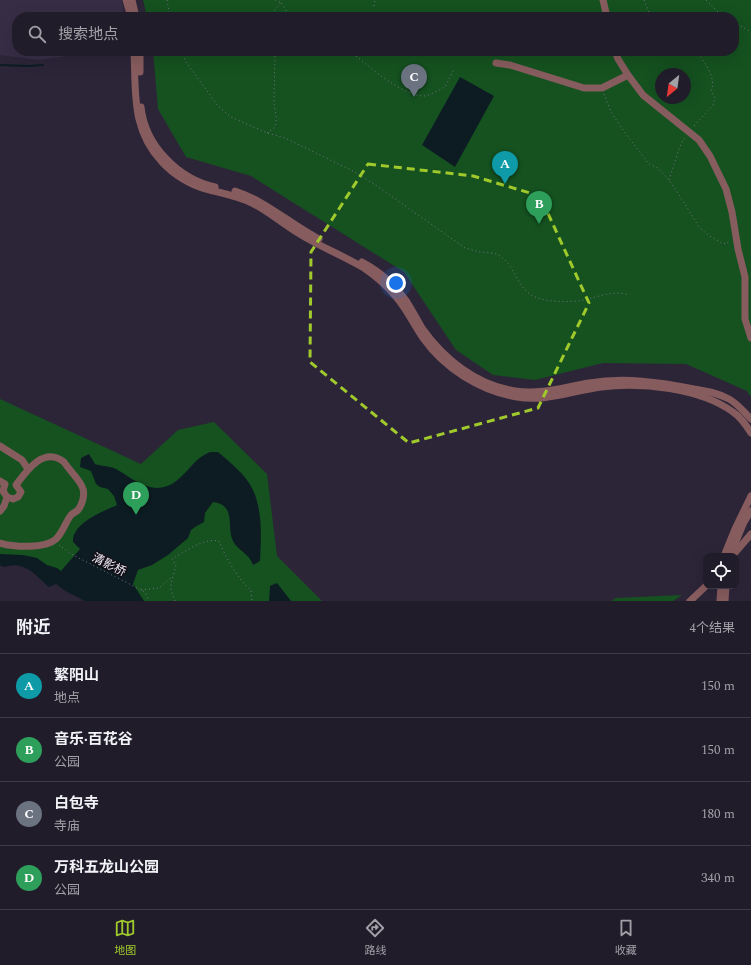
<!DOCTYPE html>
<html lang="zh">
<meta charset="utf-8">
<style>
:root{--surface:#211c2a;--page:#292532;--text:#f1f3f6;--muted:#a2a1a8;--line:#3e3a47;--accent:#a0c92c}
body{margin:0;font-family:Spectral,"Noto Sans SC",serif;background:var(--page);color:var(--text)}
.controls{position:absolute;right:12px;bottom:12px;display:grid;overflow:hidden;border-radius:8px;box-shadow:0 4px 16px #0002}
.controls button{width:36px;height:36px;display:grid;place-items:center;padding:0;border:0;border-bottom:1px solid var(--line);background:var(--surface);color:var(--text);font:20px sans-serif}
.compass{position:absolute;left:655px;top:68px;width:36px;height:36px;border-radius:50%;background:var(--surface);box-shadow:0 4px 16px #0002;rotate:209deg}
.you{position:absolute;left:396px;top:283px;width:14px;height:14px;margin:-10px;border:3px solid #fff;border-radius:50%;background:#1a73e8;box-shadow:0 0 0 6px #1a73e833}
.badge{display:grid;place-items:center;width:26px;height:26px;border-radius:50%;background:var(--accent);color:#fff;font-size:13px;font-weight:700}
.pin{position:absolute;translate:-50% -33px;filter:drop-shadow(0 1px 2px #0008)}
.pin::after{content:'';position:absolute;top:21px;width:14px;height:12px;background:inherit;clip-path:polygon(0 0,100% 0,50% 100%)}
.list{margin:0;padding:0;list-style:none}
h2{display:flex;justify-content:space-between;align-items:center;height:52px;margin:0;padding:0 16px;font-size:17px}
h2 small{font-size:13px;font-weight:400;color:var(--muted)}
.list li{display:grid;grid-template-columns:26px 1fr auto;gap:12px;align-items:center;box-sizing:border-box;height:64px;padding:0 16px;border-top:1px solid var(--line)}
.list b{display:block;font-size:15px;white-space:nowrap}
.list p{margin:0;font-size:13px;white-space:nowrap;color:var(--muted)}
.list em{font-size:13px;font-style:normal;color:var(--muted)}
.icon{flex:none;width:22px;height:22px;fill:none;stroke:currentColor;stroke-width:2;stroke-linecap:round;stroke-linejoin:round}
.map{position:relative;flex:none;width:751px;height:601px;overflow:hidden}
.search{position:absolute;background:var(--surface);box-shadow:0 4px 16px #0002;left:12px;right:12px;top:12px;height:44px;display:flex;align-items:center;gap:10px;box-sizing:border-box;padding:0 14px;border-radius:16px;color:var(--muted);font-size:15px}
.sheet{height:308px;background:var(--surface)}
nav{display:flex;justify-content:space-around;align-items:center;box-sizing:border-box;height:56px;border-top:1px solid var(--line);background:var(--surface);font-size:11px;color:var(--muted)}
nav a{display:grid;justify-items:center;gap:2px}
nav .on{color:var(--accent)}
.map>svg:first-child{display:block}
.built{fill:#372e46}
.green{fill:#155220;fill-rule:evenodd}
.water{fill:#0d1c23}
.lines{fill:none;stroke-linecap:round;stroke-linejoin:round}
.stream{stroke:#0d1c23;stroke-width:2}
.path{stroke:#777182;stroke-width:1;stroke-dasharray:1 3;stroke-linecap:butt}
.minor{stroke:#875c5e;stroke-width:7}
.marked{fill:none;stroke:#a0c92c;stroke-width:3;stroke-dasharray:8 5;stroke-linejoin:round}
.labels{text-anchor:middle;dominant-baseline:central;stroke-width:3;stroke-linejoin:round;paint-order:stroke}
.street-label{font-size:12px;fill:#f5f0fd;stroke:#131018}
</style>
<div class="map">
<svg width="751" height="601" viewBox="0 0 751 601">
<rect width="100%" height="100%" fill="#2c2538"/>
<path class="built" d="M0,0H121L123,5L124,17H17V51H104L39,60L0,55Z"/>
<g class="green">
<path d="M143,0H751V397L747,391L686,364L603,363L535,380L493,375L456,350L404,272L251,176L186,157L158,109L153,51H734V17H147ZM661,74H685V98H661Z"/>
<path d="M0,399L141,464L178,430L214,422L267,474L277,556L322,601H113L0,556Z"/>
<path d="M682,595L673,601H611L616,598Z"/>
</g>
<g class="water">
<path d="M460,77L494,96L455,167L422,145Z"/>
<path d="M210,452H218C231,463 246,475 253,490C263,512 261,538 260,561L253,565C249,553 238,551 233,541C226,527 237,505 213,502L205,513L204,522L195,527L191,530L188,538L168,555L152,565L138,570L133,584L144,601H85L67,592L56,584L49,587C33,573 26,561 3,567L0,565V554L23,555L37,558L47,565L57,568L61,571L80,549L73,542C73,539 73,535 75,533C81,520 104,511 117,505L114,496L108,489L100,487L96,484L91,471L80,467L81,458L89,454L95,464C101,466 110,466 116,469C135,480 153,497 175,482C188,473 194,458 210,452Z"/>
<path d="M277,583L291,601H269L270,586Z"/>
</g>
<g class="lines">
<path class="stream" d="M0,65L28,66L43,65"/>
<g class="path">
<path d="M167,0L170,17"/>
<path d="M275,0L280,2"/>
<path d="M644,0L651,17"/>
<path d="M706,0L719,13L726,17"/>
<path d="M374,6L375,0"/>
<path d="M270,17L281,2L290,17"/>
<path d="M360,17L368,14"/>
<path d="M699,17H705"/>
<path d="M716,17L719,13"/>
<path d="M734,22L751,32"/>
<path d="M181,51L186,62L218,106L231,117L267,133L285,138L353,171L377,186L465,248C470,249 475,251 480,252C487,253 494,252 500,256C516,266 517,292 538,298C550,302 566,302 578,301C594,299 612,289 628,295"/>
<path d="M350,51C367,65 402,96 424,96C431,95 439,90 445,87L454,69"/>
<path d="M604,94L611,112L623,130L649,164L658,168L669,180L683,201L699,227L708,235L722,243L726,244L730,240"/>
<path d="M694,126L713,105L715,98L711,91C717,77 704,62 696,51"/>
<path d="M267,133L275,127L276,123V116L274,102L275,51"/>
<path d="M669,180L679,149L684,138"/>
<path d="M59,545L71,554L145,592L149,601"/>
<path d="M141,590L159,588L168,580L173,577"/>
<path d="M175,601L171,590V584L176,565L172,559C186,551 203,538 219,541C225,556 238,580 251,590L252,601"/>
</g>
<g class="minor">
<path d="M126,0L131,17"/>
<path d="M132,0L136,17"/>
<path d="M603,0L607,17"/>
<path d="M134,51C136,92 131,129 162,162C173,174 190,185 206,189C221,193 238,196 252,203C270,212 285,226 303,236C323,248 344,256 364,268C376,276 388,287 397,298C407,310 414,325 423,338C444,368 480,391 517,397C545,402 572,391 601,387C641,382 700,388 733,412C741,417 746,425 751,433"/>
<path d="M615,51L618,59L628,75L643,95L699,140L710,156L726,189L732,212L738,249L745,277V319L751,338"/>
<path d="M496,63L510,65L584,88H602L628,75"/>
<path d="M140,72V51"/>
<path d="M141,107C145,145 178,179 215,187"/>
<path d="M235,191C266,201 290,224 319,239"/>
<path d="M362,262C379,271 396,286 407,302C412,310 417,319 422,328C444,359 476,385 515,391C541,395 564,387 589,383C624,377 660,382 694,389C706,391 718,393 729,399C738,404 744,412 751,419"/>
<path d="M0,446L22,460L28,469"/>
<path d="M0,481L5,484L3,491L7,497L4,506L0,511"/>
<path d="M0,543C14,547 45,549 56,539C63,532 65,523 71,515C73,513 76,512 78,510C82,505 85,496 83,489C82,482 69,470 64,462C44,446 27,470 16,485L21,492L18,497L13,499L7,497"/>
<path d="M733,555L751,534"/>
<path d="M724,556L735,529L751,496"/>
<path d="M730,556L744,522L751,511"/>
<path d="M690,601L706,586"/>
<path d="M720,601L721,586"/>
<path d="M725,601L726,586"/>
</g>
</g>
<path class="marked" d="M368,164L473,176L540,196L589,303L538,408L409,443L310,362L311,252Z"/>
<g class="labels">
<g class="street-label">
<text transform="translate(109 565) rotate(27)">清影桥</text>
</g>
</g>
</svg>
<div class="controls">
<button><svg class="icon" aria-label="locate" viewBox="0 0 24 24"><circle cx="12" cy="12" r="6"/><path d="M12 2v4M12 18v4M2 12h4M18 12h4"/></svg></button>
</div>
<svg class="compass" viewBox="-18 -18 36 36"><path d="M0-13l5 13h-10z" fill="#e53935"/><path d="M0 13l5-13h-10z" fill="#a2a1a8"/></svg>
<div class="you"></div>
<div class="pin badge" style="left:505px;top:184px;background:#0f9aa8">A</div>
<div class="pin badge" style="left:539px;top:224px;background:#2e9e5b">B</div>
<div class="pin badge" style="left:414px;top:97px;background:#6b7280">C</div>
<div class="pin badge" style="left:136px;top:515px;background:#2e9e5b">D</div>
<div class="search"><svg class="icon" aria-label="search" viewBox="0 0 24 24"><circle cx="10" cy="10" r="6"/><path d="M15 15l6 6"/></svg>搜索地点</div>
</div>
<section class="sheet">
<h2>附近<small>4个结果</small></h2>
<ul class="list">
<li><span class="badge" style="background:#0f9aa8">A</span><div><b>繁阳山</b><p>地点</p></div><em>150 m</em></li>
<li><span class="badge" style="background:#2e9e5b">B</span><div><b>音乐·百花谷</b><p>公园</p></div><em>150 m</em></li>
<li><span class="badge" style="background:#6b7280">C</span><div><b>白包寺</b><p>寺庙</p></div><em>180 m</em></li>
<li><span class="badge" style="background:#2e9e5b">D</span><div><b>万科五龙山公园</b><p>公园</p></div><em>340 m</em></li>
</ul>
</section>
<nav>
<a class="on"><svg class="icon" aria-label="map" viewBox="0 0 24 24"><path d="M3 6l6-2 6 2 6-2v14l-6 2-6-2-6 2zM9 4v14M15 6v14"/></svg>地图</a>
<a><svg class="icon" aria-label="directions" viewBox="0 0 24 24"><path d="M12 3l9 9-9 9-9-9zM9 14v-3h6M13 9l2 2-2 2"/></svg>路线</a>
<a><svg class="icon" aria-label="saved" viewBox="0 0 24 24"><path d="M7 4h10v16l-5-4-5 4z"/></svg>收藏</a>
</nav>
